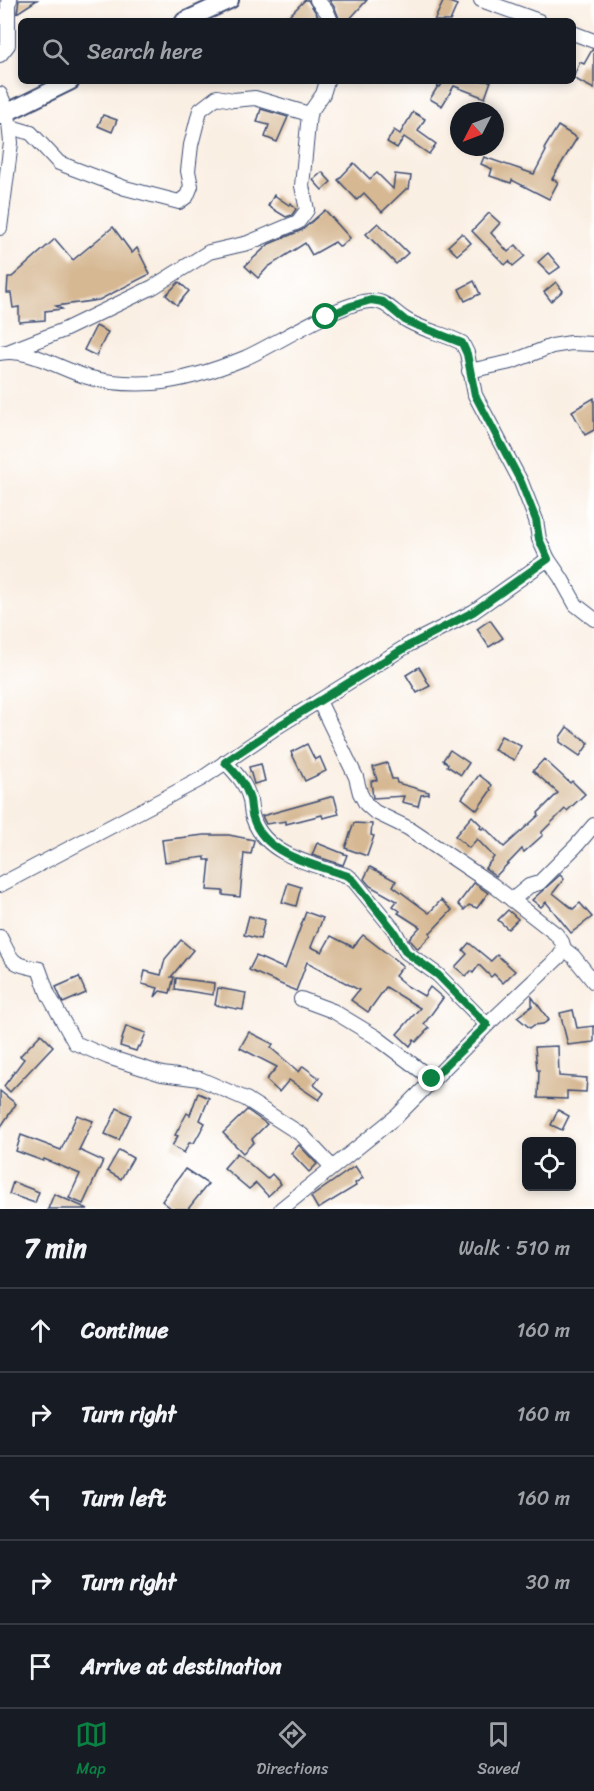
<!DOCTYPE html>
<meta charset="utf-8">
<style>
:root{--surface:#171b24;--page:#20242c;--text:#f1f3f6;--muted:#9ea1a6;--line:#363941;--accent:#0b8043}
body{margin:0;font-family:Sriracha,sans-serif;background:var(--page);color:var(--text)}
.controls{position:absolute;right:18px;bottom:18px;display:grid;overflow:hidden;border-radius:9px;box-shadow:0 3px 9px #0003}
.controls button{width:54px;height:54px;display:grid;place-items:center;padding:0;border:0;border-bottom:2px solid var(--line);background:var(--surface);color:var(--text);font:30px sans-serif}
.compass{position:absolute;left:450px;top:102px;width:54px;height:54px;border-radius:50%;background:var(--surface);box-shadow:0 3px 9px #0003;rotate:228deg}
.stop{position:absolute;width:18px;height:18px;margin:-14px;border:4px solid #0b8043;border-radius:50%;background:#fff}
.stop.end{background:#0b8043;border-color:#fff;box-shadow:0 2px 6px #0008}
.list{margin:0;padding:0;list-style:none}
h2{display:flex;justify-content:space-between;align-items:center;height:78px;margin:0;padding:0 24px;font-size:26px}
h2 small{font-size:20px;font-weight:400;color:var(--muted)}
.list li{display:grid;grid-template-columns:39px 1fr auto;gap:18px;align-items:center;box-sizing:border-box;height:84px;padding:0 24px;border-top:2px solid var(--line)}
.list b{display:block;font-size:22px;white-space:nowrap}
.list em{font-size:20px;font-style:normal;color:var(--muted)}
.icon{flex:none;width:33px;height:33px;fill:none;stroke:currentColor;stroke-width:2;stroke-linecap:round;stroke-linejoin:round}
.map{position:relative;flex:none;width:594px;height:1209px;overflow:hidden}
.search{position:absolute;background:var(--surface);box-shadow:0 3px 9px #0003;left:18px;right:18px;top:18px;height:66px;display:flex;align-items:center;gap:15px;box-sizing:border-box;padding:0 21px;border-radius:9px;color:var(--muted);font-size:22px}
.sheet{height:498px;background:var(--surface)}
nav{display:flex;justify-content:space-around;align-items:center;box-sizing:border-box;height:84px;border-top:2px solid var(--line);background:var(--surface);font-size:16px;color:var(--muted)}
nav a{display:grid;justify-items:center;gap:3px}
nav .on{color:var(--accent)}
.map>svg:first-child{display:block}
.building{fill:#d6b893}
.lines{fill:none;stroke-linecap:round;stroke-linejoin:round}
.minor-casing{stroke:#3c4c72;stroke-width:16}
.tertiary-casing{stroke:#3c4c72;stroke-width:20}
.minor{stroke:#fff;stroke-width:14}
.tertiary{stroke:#fff;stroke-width:16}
.route{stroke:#0b8043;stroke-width:8}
</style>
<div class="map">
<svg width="594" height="1209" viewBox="0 0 594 1209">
<rect width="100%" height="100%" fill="#fff"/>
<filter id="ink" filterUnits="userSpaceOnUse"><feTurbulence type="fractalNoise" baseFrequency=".0167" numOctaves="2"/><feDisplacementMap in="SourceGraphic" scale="12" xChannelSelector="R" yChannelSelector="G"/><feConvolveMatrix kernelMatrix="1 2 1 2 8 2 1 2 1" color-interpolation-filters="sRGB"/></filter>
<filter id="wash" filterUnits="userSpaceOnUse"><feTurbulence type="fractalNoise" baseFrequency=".008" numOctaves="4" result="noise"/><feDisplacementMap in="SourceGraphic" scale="24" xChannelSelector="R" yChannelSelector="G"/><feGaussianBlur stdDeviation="1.35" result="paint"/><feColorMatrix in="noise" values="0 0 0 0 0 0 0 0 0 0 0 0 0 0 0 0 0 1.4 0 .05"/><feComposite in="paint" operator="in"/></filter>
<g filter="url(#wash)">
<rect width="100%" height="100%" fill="#faefe3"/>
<g id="blocks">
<g class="building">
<path d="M19,0H37L17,13Z"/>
<path d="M305,0H308L321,21H284Z"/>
<path d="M329,0H367L348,21H340L335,8Z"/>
<path d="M444,0L457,5L450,21H434Z"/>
<path d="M592,50H594V89L573,78L580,62L584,64Z"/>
<path d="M444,81H491L485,98L454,86L442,106L430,99L438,86L440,87Z"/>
<path d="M261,109L288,117L277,142L265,137L269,125L257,122Z"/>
<path d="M413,112L425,119L418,131L436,144L429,154L404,137L397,148L387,142L394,130L400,134Z"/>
<path d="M103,115L117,120L112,132L98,126Z"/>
<path d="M558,126L577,138L552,179L558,182L549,199L512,180L511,183L490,176L492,169L481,164L484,157L534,174L546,151L544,149Z"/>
<path d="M354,163L370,179L377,173L393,189L395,174L411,176L409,189H406L382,212L364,193L357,200L338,180Z"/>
<path d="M322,172L331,182L322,190L313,180Z"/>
<path d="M274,195L289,205L291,203L296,209L292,215L286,217L268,206Z"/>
<path d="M325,210L350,238L340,247L335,242L312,255L305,243L268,267L258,278L245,266L269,244L302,230Z"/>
<path d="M489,213L500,223L491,233L508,252L516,245L525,256L513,266L509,261L505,265L472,231Z"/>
<path d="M378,223L408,253L396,264L366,234Z"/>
<path d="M113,227L132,253L137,248L150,274L99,300L56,306L62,309L45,311V320L19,322V307L13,308L11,293H7L8,277H12L55,239L73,260Z"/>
<path d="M462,233L471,243L457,255L448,246Z"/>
<path d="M548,253L560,267L550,274L538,262Z"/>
<path d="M474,281L480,294L465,301L459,289Z"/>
<path d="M179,282L189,291L177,305L166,295Z"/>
<path d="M556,282L563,291L551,301L544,292Z"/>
<path d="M96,326L108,332L96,356L84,350Z"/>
<path d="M594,398V430L585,435L572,411Z"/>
<path d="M490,620L503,638L489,647L477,629Z"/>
<path d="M419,667L430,686L417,693L406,675Z"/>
<path d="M567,727L589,743L580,756L560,742V737Z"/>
<path d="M501,736L521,746L514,760L494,750Z"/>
<path d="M307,744L315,760L320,757L326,771L305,781L291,752Z"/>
<path d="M450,750L469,763L461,775L447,766L448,764L443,760Z"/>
<path d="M544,759L570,783L572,781L585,794L567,811L565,809L541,833L543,835L524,852L522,849L496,876L485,868L494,857L477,839L469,848L455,836L472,816L481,825L480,828L482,829L484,827L504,847L539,815L538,813L558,793L533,771Z"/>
<path d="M387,763L392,779H396L397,783L429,792V794L421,795L418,806L402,802L404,796L373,798L371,781L377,780L373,767Z"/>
<path d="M261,764L265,781L254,784L249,767Z"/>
<path d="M479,775L492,785L490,789L491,790L477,810L462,798Z"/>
<path d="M334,796L339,814L323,818L322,815L286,824V821L266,824L262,816Z"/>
<path d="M354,823L372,824L371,835L374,836L367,856L345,848Z"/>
<path d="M204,835H229L254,840L251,854L244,853L240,897L223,895V891L207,890L210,860H205V857L165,862L162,840Z"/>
<path d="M317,843L347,855L343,865L312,855Z"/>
<path d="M370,867L396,881L393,886L429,913L441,900L452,910L430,933L429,932L431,935L418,949L409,939L420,927L398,913L400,911L393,906L397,901L370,886L364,879Z"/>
<path d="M560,875L564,879L553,893L573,909L580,903L592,917L571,933L546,902L541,907L532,900Z"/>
<path d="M288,883L301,887L296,906L282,902Z"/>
<path d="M474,883L488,893L477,908L469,905L464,910L458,904Z"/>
<path d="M508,910L518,919L508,929L498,920Z"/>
<path d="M306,912L323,918L311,947L322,952L331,936L353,947L363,935L403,966L395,976L407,986L424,996L430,987L443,998L424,1024L429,1028L416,1042L414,1040L410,1046L397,1034L420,1008L386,987L368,1012L351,1000L359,990L307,962L296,991L249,970L256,956L285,969Z"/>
<path d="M249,916L265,920L260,939L244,935Z"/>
<path d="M181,940L193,950L171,977H174L170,993L160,991L155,997L158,988L142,984L145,971L161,975L165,959Z"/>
<path d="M469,943L491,961L497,955L515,971L503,983L494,974L491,977L479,965L473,973L471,971L466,976L455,967L467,954L463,950Z"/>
<path d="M79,977L86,993L63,1003L56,987Z"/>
<path d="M176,978L214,983L213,995L175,989Z"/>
<path d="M218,988L246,993L243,1010L215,1005Z"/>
<path d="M532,997L549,1020L543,1024L534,1025L530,1028L517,1017L532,1006Z"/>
<path d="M573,1010L577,1028L594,1026V1042L568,1045L560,1013Z"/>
<path d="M126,1026L146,1033L140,1047L138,1046L136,1051L120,1046Z"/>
<path d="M249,1032L273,1044L271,1048L299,1072L303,1066L319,1078L314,1085L324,1093L319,1100L289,1080L279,1092L266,1080L277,1067L240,1048Z"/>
<path d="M41,1034L53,1046L10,1092L4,1086L24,1059L20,1056Z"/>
<path d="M558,1046L559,1076L587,1078L586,1092L567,1091V1099L538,1098L539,1070H537L535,1047Z"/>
<path d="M0,1091L16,1104L0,1128Z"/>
<path d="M198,1093L209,1098L200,1120L205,1123L194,1143H189L184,1153L172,1146L178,1136L175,1135L187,1113L190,1115Z"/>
<path d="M117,1108L131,1115L119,1140L105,1134Z"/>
<path d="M247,1110L267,1124L252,1139L254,1142L243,1153L223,1133Z"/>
<path d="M558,1110L569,1116L562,1130L551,1125Z"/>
<path d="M77,1115L93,1121L79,1150L103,1161L83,1204L69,1198L80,1174L44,1159L43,1161L16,1151L21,1135L61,1150Z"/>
<path d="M299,1145L317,1164L309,1172L291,1153Z"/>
<path d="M119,1150L133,1158L121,1179L107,1171Z"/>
<path d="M237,1153L267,1179L272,1174L281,1184L268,1196L256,1183L249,1189L224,1168Z"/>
<path d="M355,1166L363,1178L355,1183L356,1186L318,1209L311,1197Z"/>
<path d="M185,1169L208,1184L188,1209H172L162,1201Z"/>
<path d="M13,1182L39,1192L35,1203L9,1194Z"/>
<path d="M54,1194L88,1209H48Z"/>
</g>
</g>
</g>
<g filter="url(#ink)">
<use href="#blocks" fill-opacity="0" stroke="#3c4c72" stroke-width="1.5"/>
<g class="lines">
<g class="minor-casing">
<g id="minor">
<path d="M317,0L327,12L331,21"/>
<path d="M481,0L539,21"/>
<path d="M573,33L594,41"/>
<path d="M0,55L8,45V2L10,0"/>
<path d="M0,94L8,112L11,143L0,228"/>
<path d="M11,127L31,133L59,163L125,188L179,202L187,196L191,186L188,171L191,145L200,110L217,97L233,100L255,98L309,114"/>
<path d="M10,351L64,330L153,287L209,252L248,243L298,222L307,210L302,186L309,114L323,94L327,81"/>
<path d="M0,353C30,347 62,371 91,378C111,384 133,384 154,383C185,380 216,370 245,358C275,345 345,299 373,301C387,301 396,315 408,321C425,331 445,334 462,343L467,353L475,395L521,482L536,520L539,539L548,559L561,578L576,605L594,619"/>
<path d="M469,371L511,362L552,346L571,343L594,344"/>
<path d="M225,762C237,774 246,784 250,800C251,806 251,813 253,818C265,856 316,865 348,876L354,881L394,930L406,952L438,975L487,1025"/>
<path d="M0,885L201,779L277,727L410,644L473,612L548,559"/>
<path d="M512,900L529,886L539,883L576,846L594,825"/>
<path d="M0,937C13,962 10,964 39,969L48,994L75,1043L108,1057L162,1074L200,1079L246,1099L302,1135L332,1167"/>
<path d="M564,949L573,956L594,982"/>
<path d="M301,999L333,1011L376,1037L432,1079"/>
<path d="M281,1209L398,1115L487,1025L559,957L564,949L562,942L556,934L493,885L408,828L375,812L366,804L360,793L356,777L319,701"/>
</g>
</g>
<g class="tertiary-casing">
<g id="tertiary">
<path d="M184,21L230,0"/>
<path d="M0,116L71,81"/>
</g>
</g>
<use href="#minor" class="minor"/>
<use href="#tertiary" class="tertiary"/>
</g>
</g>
<g class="lines" filter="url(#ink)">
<path class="route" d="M326,317L351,306L371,300L383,302L406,321L462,343L467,354L475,395L521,482L536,520L539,539L548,559L473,612L410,645L277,727L225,762C237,774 246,784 250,800C251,806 251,813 253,818C265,856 316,865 348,876L354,881L393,930L406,952L438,975L487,1025L432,1079"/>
</g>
</svg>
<div class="controls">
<button><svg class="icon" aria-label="locate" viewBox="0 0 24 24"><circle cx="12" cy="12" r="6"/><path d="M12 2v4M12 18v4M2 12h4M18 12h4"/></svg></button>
</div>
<svg class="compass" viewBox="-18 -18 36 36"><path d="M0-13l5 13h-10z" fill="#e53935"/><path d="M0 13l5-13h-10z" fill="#9ea1a6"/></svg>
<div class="stop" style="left:326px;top:317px"></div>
<div class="stop end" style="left:432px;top:1079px"></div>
<div class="search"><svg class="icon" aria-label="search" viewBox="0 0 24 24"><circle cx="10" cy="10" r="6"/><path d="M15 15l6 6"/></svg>Search here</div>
</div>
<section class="sheet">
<h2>7 min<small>Walk · 510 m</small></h2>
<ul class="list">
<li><svg class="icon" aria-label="ahead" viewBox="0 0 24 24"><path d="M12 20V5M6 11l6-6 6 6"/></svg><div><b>Continue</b></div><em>160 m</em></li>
<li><svg class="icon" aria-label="right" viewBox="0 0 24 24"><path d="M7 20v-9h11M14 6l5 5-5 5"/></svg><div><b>Turn right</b></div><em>160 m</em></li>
<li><svg class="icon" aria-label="left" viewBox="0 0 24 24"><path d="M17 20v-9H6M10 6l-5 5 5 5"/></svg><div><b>Turn left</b></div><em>160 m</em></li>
<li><svg class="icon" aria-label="right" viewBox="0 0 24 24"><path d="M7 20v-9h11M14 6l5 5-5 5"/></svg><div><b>Turn right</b></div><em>30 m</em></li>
<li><svg class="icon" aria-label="arrive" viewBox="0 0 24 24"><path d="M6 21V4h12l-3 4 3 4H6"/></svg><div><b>Arrive at destination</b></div></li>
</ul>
</section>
<nav>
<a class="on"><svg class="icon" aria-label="map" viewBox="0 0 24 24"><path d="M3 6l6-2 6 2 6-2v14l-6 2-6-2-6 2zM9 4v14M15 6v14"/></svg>Map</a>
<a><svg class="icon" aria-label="directions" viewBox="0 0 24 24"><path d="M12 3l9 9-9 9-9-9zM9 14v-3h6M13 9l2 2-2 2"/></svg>Directions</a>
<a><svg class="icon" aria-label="saved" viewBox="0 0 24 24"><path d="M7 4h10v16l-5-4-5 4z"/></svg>Saved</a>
</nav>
